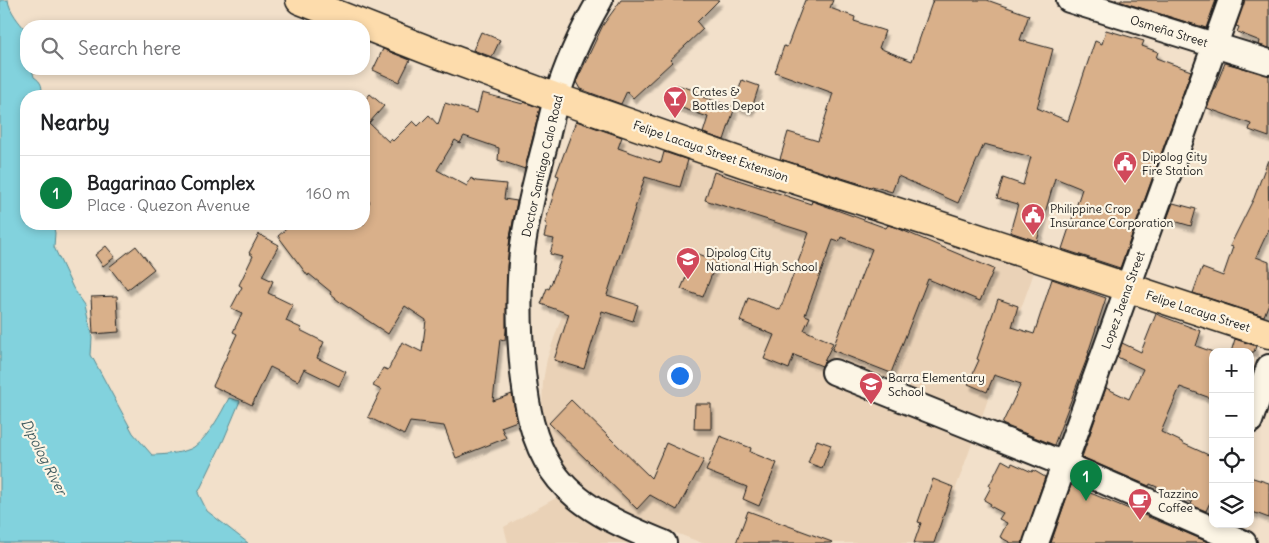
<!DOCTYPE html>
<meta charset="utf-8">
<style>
:root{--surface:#fff;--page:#f2f2f2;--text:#202124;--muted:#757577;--line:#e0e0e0;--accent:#0b8043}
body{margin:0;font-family:Delius,sans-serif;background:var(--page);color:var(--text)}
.controls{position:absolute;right:15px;bottom:15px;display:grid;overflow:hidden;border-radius:10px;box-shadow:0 2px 8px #0003}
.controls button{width:45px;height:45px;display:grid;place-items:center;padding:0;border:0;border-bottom:1px solid var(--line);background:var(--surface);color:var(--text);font:25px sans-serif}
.you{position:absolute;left:679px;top:375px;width:18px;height:18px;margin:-12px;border:4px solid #fff;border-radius:50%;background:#1a73e8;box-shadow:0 0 0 8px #1a73e833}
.badge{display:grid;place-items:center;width:32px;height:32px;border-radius:50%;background:var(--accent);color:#fff;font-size:16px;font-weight:700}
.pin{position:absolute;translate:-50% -41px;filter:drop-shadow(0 1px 2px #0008)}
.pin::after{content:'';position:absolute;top:26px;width:18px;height:15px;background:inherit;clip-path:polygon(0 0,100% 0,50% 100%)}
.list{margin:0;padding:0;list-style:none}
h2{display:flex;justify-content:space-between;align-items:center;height:65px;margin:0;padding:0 20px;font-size:21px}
h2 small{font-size:16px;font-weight:400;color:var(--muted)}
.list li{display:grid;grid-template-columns:32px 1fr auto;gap:15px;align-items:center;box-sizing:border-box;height:75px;padding:0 20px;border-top:1px solid var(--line)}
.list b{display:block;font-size:19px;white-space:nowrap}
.list p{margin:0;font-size:16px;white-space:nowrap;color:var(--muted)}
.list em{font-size:16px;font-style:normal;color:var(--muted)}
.icon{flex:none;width:28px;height:28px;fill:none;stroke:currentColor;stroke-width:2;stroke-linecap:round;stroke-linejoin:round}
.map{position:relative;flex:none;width:1269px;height:543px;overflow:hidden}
.search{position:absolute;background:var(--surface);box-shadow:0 2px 8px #0003;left:20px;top:20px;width:350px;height:55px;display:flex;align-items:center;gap:12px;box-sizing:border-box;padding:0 18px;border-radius:20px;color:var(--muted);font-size:19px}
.panel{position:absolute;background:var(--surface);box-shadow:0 2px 8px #0003;left:20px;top:90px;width:350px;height:140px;border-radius:20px}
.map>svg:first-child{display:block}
.built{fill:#ead2b7}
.water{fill:#82d2dd;stroke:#598990}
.building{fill:#d9b08a;stroke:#1c1c1c;filter:url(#shadow)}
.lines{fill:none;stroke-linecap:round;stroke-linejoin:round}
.minor-casing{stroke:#1c1c1c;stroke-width:28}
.major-casing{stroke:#1c1c1c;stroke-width:31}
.minor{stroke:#fcf5e5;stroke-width:24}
.major{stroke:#fddcac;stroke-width:28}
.labels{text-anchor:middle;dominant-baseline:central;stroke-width:4.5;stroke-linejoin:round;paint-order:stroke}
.street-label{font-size:12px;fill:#1c1c1c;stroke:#fcf5e5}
.poi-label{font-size:12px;fill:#1c1c1c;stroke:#fcf5e5;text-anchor:start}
.water-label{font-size:14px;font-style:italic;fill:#405c60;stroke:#fcf5e5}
</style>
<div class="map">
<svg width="1269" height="543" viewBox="0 0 1269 543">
<defs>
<filter id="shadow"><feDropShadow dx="3" dy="5.5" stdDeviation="1" flood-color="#0004"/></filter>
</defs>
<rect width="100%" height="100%" fill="#f2e0ca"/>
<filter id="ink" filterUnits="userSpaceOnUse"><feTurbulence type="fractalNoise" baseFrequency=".02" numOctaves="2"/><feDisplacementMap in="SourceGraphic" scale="10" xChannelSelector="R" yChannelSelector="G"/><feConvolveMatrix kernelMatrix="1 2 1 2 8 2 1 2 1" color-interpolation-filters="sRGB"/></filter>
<g filter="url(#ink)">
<g class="built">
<path d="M624,135L1036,267L936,543H702L632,516L594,496L572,477L557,454L545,426L542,404L543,381L547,359Z"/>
<path d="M563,494L648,543H508L504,527Z"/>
</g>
<path class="water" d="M0,0H8C9,10 19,23 26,30V69H32L34,77C42,82 43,88 41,96H26V224H53L55,233L54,247L73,288L85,305L92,338L91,355L133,433L152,455C163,455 185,453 194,447C210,435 220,415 229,398L240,401L224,439L198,493L207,511L248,543H0Z"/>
<g class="building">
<path d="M621,0H719L697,22L703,29L670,60L672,62L633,98L627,91L621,104L580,89L576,82L603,25Z"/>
<path d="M805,0H833L830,8L855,17L854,21L885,31L879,48L912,61L933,0H987L1029,15L1020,40L1053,49L1037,108L1068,121L1095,41L1102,44L1106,30L1144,41L1142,46L1158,52L1156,58L1191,71L1120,268L1062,249L1082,189L1055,178L1037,241L1010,232L1018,204L997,198L1003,178L1023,185L1031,157L984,144L958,203L898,176L892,192L872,186L871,187L780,159L788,132L818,141L833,93L775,72L784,46L787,47Z"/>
<path d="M1115,0H1216L1206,28Z"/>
<path d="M1244,0H1269V48L1259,45L1260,41L1237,32L1239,27L1236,26Z"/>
<path d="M481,32L500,40L492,57L473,50Z"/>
<path d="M383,49L410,60L399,82L373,70Z"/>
<path d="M1225,63L1269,75V137L1249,130L1251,124L1207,108Z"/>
<path d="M742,80L759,86L751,111L734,105Z"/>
<path d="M677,85L697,91L696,95L735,107L724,140L703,133L708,117L670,104Z"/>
<path d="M482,93L523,104L524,102L540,108L525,169L498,160L499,148L464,136L460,143L455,140L437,170L467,186L471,178L476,181L506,184L504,199L517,201L510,237L507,266L506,330L505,340L500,339L493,401L512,394L517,421L501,427L506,438L456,458L444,426L410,422L404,435L368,417L381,390L373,386L383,368L388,370L402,342L422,352L426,320L405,306L388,334L340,302L330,294L331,292L309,274L308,276L278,236L292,224H364V209L370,202L364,196V101L370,94L384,106L369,123L389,142L391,139L393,141L413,121L418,126L429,115L438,125L445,103L477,113Z"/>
<path d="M576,121L622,137L618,148L661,163L664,152L688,160L680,187L645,177L607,295L638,305L633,321L602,311L584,369L554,360L569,314L541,304L547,288L549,289L562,257L550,254L554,239L544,237L547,224L545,223L559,176L556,175Z"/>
<path d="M1268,160L1269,229L1256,257L1269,262V303L1264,316L1193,293L1202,268L1223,276L1233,247L1230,246L1254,198Z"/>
<path d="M714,172L811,204L812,201L886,228L888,225L897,228L994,269L980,301L928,279L891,373L832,350L872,249L841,237L839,242L833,240L805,315L810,317L804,330L833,343L822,366L794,355L789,369L764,359L774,335L740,321L748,298L780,310L809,233L705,200Z"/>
<path d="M1173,203L1196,209L1191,226L1167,219Z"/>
<path d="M259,234L279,245L262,276L273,281L268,293L293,305L286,321L301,328L300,330L324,342L317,358L346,372L339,386L304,369L298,381L270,367L252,405L213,386L237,334L233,332L242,313L231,308L242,287L239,285L253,256L249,253Z"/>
<path d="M106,246L115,257L103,266L95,255Z"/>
<path d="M136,246L154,269L127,290L109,267Z"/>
<path d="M696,253L717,261L703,297L681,289Z"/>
<path d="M1052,279L1106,298L1088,353H1089L1054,445L1002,424L1021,384L994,375L987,392L968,384L979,360L977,359L998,299L1018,306L1012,327L1034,334Z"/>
<path d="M117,296L119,332L93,334L91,297Z"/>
<path d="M1156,314L1201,331L1196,346L1213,352V399L1180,387L1161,432L1182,442V443L1213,457V496L1206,511L1191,505L1192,502L1150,484L1149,486L1082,457L1106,388L1129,399L1143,369L1117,357L1122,343L1141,352Z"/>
<path d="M1235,339L1256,346L1254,352H1231Z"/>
<path d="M571,400L651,478L666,443L704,460L677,510L650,495L637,509L549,423Z"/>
<path d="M695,404H711V429H694Z"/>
<path d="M720,436L751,448L750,452L777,463L759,506L743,499L747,487L706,471Z"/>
<path d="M817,440L831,445L822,468L808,463Z"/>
<path d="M1002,460L1011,465L1012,463L1032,472L1033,470L1045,477L1023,543H1011L1000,537L1007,523L999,519L1003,513L990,506L991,504L984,500L991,487L989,486Z"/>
<path d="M1250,477L1269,483V518L1250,511Z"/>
<path d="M933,479L953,487L934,543H914L921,523L918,522Z"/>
<path d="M1071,485L1168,525L1210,543H1051Z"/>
<path d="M748,511L832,542L831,543H736Z"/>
</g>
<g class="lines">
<g class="minor-casing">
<g id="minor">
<path d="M600,0C582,31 566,66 556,100C551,117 548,135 543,152C535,184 526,218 522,252C518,291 519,333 523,373C527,407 532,440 552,470C577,508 623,526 664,543"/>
<path d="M1069,0L1269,62"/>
<path d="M834,372L1064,464L1244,543"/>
<path d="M1250,421L1269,367"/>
<path d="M1036,543L1231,0"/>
</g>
</g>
<g class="major-casing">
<path id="major" d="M300,0L430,51L557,98L746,164L938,225L1269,334"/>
</g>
<use href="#minor" class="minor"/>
<use href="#major" class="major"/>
</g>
</g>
<defs>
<g id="bar-pin" transform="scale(1.25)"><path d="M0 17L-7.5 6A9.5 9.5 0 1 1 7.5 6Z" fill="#d1495b" stroke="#fcf5e5"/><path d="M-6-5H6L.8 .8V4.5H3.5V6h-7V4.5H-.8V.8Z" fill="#fff"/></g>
<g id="civic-pin" transform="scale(1.25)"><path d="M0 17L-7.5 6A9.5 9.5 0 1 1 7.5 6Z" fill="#d1495b" stroke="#fcf5e5"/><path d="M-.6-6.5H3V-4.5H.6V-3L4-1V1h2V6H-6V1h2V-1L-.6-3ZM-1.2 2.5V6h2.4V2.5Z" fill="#fff"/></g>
<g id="school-pin" transform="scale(1.25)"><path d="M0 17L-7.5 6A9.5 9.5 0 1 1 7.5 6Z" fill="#d1495b" stroke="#fcf5e5"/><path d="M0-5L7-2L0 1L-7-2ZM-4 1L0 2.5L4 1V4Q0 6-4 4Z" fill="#fff"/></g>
<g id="cafe-pin" transform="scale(1.25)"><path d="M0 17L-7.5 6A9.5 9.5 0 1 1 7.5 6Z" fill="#d1495b" stroke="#fcf5e5"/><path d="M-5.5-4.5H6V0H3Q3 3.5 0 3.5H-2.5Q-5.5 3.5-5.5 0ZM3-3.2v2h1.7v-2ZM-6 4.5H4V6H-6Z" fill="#fff"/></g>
</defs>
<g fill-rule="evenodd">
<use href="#bar-pin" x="675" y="98"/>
<use href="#civic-pin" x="1125" y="163"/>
<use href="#civic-pin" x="1033" y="215"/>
<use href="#school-pin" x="688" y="259"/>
<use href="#school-pin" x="871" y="384"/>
<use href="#cafe-pin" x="1140" y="500"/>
</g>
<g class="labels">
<g class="street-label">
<text transform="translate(1169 31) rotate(17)">Osmeña Street</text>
<text transform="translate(711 151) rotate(19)">Felipe Lacaya Street Extension</text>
<text transform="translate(542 166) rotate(-77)">Doctor Santiago Calo Road</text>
<text transform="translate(1123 300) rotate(-70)">Lopez Jaena Street</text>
<text transform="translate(1198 311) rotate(18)">Felipe Lacaya Street</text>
</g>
<g class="poi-label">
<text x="692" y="91">Crates &amp;<tspan x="692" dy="14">Bottles Depot</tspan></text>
<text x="1142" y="156">Dipolog City<tspan x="1142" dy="14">Fire Station</tspan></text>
<text x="1050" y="208">Philippine Crop<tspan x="1050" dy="14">Insurance Corporation</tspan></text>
<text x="706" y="252">Dipolog City<tspan x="706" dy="14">National High School</tspan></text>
<text x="888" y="377">Barra Elementary<tspan x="888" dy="14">School</tspan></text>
<text x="1158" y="493">Tazzino<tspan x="1158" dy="14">Coffee</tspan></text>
</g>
<g class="water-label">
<text transform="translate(44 457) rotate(63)">Dipolog River</text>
</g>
</g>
</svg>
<div class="controls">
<button>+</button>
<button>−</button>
<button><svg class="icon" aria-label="locate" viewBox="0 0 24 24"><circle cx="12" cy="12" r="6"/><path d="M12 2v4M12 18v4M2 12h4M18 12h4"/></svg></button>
<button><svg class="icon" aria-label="layers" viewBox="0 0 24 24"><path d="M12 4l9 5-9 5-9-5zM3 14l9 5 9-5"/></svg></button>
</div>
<div class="you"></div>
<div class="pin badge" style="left:1086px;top:501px">1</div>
<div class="search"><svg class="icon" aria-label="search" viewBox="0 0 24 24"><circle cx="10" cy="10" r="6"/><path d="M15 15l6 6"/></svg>Search here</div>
<section class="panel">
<h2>Nearby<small></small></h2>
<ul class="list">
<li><span class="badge">1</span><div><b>Bagarinao Complex</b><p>Place · Quezon Avenue</p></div><em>160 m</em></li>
</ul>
</section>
</div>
